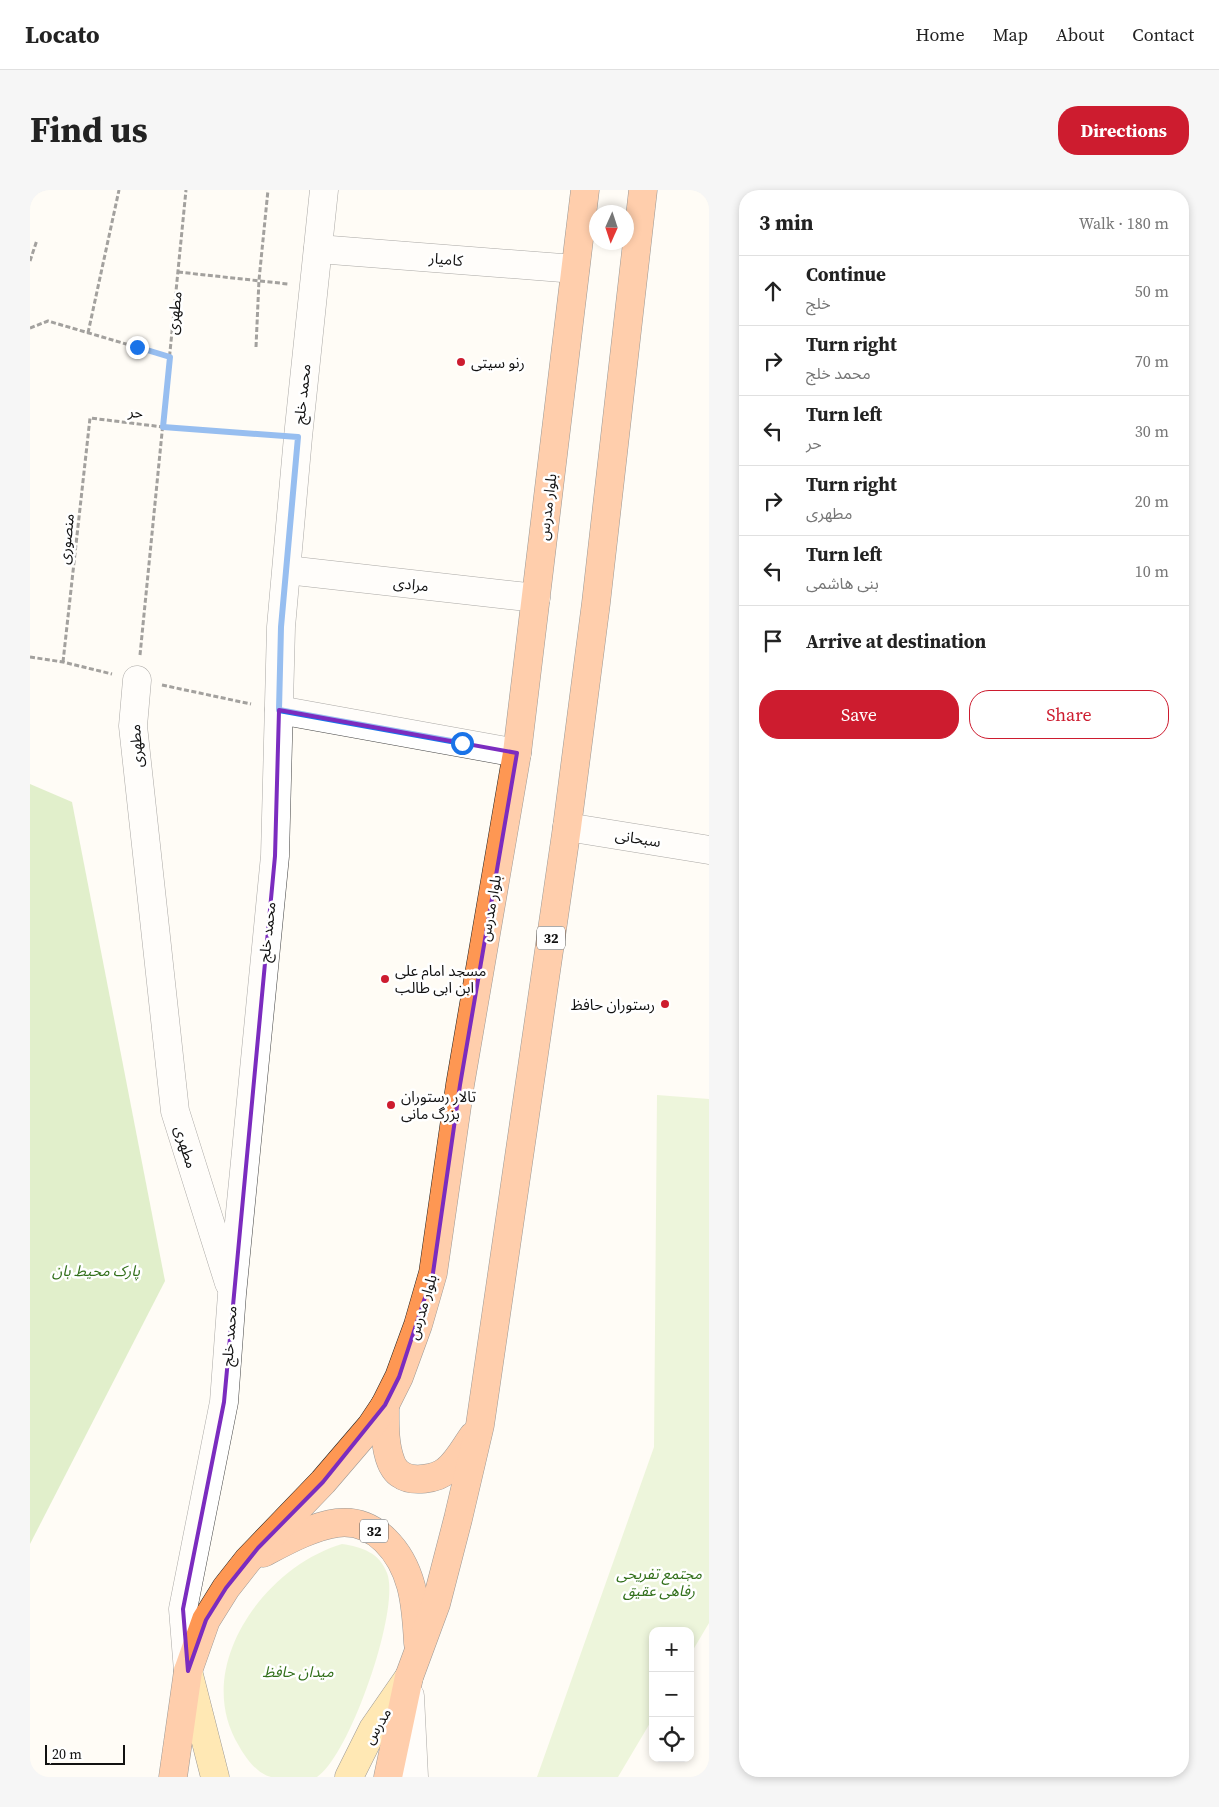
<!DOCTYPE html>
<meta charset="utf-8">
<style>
:root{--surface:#fff;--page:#f6f6f6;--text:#222;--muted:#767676;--line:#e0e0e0;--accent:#cd1c2f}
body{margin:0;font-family:"Source Serif 4","Noto Sans Arabic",serif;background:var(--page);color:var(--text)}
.controls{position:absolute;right:15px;bottom:15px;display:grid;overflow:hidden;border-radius:10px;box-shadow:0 2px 8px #0003}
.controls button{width:45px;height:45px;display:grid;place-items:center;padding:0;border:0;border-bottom:1px solid var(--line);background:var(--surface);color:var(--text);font:25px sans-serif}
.compass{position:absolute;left:559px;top:15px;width:45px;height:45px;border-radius:50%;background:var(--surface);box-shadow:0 2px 8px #0003;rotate:183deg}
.scale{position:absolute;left:15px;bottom:12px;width:80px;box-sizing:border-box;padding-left:5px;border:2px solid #111;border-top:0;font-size:14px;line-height:18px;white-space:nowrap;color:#111;-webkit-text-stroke:4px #fff;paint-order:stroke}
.stop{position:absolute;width:15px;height:15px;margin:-11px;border:4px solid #1a73e8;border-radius:50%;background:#fff}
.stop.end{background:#1a73e8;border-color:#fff;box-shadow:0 1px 5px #0008}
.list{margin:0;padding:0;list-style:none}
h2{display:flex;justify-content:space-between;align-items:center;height:65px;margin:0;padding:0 20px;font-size:21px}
h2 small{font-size:16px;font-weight:400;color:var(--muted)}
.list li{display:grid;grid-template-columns:32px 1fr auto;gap:15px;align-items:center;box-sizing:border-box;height:70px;padding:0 20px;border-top:1px solid var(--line)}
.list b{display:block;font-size:19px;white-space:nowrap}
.list p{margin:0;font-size:16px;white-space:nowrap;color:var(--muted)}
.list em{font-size:16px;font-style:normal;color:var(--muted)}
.actions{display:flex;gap:10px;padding:15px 20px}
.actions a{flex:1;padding:11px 0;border:1px solid var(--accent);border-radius:20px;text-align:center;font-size:18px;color:var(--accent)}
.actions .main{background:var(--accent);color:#fff}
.icon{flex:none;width:28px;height:28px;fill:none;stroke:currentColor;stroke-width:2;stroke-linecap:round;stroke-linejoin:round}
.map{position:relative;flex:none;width:679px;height:1587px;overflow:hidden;border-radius:20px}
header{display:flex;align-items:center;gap:30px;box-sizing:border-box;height:70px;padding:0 25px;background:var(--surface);border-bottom:1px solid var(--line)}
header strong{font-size:24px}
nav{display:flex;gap:28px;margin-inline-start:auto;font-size:18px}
.intro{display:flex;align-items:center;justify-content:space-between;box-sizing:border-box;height:120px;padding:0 30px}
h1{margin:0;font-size:35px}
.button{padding:12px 22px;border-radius:20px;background:var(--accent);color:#fff;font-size:18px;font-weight:700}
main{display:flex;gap:30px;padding:0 30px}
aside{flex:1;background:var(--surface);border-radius:20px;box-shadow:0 2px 8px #0003}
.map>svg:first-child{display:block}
.green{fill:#d8eeba}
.forest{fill:#bde098}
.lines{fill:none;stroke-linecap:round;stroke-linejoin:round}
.street-casing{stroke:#444;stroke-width:29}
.primary-casing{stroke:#222;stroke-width:29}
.highway-casing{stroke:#222;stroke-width:29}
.path{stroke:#333;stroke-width:3;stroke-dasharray:5 2.5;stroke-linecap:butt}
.street{stroke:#fff;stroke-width:28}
.primary{stroke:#ffd065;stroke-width:28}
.highway{stroke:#fe9753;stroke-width:28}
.route{stroke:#1a73e8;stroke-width:6}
.marked{fill:none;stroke:#7b2cbf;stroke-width:4;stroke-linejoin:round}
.poi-dot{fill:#cd1c2f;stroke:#fff;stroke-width:2}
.labels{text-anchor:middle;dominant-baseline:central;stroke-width:5;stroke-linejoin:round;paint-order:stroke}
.shield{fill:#fff;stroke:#585858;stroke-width:1}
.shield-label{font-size:14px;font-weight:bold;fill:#111}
.street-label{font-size:15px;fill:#111;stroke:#fff}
.poi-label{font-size:15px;fill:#111;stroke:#fff;text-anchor:start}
.park-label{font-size:15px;font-style:italic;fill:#316f1a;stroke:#fff}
</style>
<header>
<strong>Locato</strong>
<nav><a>Home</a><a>Map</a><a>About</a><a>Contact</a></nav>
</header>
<div class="intro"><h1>Find us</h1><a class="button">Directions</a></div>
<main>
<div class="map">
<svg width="679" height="1587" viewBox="0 0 679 1587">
<rect width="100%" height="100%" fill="#fffcf5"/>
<g class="green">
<path d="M627,905L679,909V1433L660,1465V1441H623V1528L588,1587H507L624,1257Z"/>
<path d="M312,1354C332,1357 350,1363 357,1383C371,1419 319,1567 287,1587C273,1587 254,1587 241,1587C227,1584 215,1567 209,1556C161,1478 234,1377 312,1354Z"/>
</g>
<path class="forest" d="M0,594L42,612L135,1091L0,1354Z"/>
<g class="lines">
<g class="street-casing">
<g id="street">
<path d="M288,59L545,79"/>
<path d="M257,380L506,408"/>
<path d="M107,490L103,536L145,921L199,1093"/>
<path d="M249,520L487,563"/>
<path d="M537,637L679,660"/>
<path d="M158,1481L153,1419L194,1212L202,1104L245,666L251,437L268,247L294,0"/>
<path d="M380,1506L384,1587"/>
</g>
</g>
<g class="primary-casing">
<g id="primary">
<path d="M158,1481L185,1587"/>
<path d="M319,1587L343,1539L379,1487"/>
</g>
</g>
<g class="highway-casing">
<g id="highway">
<path d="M355,1215C355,1233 354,1254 361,1272C362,1275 366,1282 370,1284C382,1293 407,1289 417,1280C428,1271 435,1257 443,1246"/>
<path d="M233,1363C254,1352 283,1336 307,1333C346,1328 372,1363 381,1396C386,1415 387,1434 388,1453"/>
<path d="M143,1587L158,1481L176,1430L196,1398L218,1370L293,1292L341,1236L355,1215L369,1187L388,1135L403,1083L430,895L487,563L555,0"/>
<path d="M358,1587L379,1487L406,1414L428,1329L450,1235L537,637L566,413L613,0"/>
</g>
</g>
<g class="path">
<path d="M0,71L7,50"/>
<path d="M148,82L258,94"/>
<path d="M0,138L18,131L140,167"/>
<path d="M58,143L89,0"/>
<path d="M226,157L229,90L238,0"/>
<path d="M110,465L156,0"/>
<path d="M0,467L33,472L82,484"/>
<path d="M33,472L60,228L133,237L242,245"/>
<path d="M132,495L221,514"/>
</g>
<use href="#street" class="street"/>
<use href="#primary" class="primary"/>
<use href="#highway" class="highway"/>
</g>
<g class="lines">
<path class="route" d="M107,157L140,167L133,237L268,247L251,437L249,520L432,553"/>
</g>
<path d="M0 0H679V1587H0ZM249,520L487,563L430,895L403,1083L369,1187L355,1215L293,1292L228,1358L196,1398L176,1430L158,1481L153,1419L194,1212L245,666Z" fill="#fffcf5" fill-opacity=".55" fill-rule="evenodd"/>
<path class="marked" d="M249,520L487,563L430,895L403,1083L369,1187L355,1215L293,1292L228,1358L196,1398L176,1430L158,1481L153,1419L194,1212L245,666Z"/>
<g class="poi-dot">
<circle cx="431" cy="172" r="5"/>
<circle cx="355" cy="789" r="5"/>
<circle cx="635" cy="814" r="5"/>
<circle cx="361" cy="915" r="5"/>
</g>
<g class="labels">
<g class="shield">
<rect x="507" y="736.5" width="28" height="23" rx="4"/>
<rect x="330" y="1329.5" width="28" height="23" rx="4"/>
</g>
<g class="shield-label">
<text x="521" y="748">32</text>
<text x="344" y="1341">32</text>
</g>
<g class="street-label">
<text transform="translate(416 69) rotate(5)">کامیار</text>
<text transform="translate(144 123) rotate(-84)">مطهری</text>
<text transform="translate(272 204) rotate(-84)">محمد خلج</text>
<text transform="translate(106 222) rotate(8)">حر</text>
<text transform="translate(517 317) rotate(-83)">بلوار مدرس</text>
<text transform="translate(36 349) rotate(-84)">منصوری</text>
<text transform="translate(381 394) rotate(6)">مرادی</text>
<text transform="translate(106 556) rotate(-94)">مطهری</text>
<text transform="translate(608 648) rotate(9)">سبحانی</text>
<text transform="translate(460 718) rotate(-80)">بلوار مدرس</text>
<text transform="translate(237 742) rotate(-84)">محمد خلج</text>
<text transform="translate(156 957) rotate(73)">مطهری</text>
<text transform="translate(392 1117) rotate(-73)">بلوار مدرس</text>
<text transform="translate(199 1146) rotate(-86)">محمد خلج</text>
<text transform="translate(347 1536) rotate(-59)">مدرس</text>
</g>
<g class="poi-label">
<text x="441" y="172">رنو سیتی</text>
<text x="365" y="780">مسجد امام علی<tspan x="365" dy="17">ابن ابی طالب</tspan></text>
<text x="625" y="814" text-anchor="end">رستوران حافظ</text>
<text x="371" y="906">تالار رستوران<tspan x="371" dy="17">بزرگ مانی</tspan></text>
</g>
<g class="park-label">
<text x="66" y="1080">پارک محیط بان</text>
<text x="629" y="1383">مجتمع تفریحی<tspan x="629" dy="17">رفاهی عقیق</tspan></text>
<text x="268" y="1481">میدان حافظ</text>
</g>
</g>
</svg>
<div class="controls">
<button>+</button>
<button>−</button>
<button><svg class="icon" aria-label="locate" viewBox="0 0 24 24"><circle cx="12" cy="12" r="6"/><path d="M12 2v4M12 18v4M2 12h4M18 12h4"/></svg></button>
</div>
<svg class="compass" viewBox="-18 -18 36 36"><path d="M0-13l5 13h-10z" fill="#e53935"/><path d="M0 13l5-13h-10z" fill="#767676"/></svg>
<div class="scale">20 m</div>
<div class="stop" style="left:432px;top:553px"></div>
<div class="stop end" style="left:107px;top:157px"></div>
</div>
<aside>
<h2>3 min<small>Walk · 180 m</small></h2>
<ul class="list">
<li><svg class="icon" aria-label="ahead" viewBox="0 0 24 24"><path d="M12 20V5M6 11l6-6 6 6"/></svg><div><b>Continue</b><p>خلج</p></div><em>50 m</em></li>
<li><svg class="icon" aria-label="right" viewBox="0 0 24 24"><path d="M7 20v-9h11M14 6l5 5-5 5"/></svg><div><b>Turn right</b><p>محمد خلج</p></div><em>70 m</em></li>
<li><svg class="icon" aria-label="left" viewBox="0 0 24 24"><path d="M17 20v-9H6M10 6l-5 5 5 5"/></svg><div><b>Turn left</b><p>حر</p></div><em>30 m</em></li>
<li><svg class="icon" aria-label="right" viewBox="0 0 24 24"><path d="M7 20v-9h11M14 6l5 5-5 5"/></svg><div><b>Turn right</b><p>مطهری</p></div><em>20 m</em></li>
<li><svg class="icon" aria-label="left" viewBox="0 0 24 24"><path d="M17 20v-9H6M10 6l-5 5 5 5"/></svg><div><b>Turn left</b><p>بنی هاشمی</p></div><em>10 m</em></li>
<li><svg class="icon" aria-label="arrive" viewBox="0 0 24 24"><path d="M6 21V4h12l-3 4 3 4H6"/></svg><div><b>Arrive at destination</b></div></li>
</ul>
<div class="actions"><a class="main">Save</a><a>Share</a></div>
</aside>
</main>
